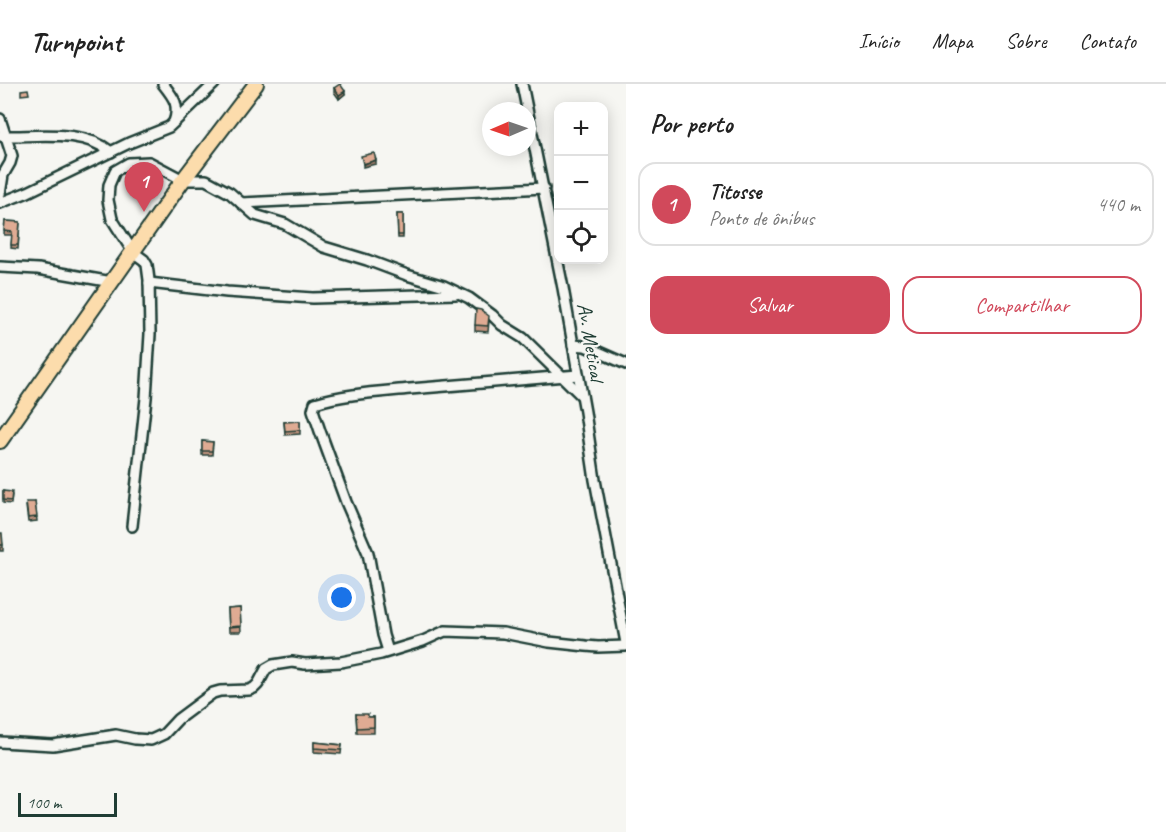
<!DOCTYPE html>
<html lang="pt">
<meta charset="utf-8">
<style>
:root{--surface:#fff;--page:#f2f2f2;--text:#222;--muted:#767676;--line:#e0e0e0;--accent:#d1495b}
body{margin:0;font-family:Caveat,sans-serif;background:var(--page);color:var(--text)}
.controls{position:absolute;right:18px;top:18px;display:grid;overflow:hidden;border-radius:12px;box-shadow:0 3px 15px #0003}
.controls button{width:54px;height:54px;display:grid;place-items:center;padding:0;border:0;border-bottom:2px solid var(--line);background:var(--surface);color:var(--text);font:30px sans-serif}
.compass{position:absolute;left:482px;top:18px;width:54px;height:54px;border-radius:50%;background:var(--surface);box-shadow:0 3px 15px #0003;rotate:268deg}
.scale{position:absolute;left:18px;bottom:15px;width:99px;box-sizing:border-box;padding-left:6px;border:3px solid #1f3d34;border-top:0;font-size:16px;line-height:21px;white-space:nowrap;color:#1f3d34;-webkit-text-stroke:4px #f6f6f2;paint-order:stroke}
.you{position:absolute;left:342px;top:514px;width:21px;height:21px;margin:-15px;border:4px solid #fff;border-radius:50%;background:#1a73e8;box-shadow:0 0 0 9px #1a73e833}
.badge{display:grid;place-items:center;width:39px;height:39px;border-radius:50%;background:var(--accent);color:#fff;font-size:20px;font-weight:700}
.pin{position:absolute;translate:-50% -50px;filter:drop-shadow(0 2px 3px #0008)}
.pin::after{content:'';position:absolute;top:32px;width:21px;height:18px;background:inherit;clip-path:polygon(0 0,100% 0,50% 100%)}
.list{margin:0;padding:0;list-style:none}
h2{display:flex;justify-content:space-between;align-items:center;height:78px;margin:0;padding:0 24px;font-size:26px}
h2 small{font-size:20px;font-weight:400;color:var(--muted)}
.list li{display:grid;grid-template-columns:39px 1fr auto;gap:18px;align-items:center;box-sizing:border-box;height:84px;margin:0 12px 12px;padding:0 12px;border:2px solid var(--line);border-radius:18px}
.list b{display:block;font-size:22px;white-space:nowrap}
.list p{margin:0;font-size:20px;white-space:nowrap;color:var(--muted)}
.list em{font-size:20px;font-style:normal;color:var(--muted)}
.actions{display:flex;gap:12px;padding:18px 24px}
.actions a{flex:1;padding:14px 0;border:2px solid var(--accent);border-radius:18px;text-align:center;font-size:21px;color:var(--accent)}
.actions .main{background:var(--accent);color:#fff}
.icon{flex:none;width:33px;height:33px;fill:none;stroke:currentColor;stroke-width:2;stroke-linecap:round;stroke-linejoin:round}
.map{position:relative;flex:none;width:626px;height:748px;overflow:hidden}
header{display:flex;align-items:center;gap:36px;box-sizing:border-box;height:84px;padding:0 30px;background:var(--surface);border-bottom:2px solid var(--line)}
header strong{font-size:28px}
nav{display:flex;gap:33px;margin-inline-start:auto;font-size:21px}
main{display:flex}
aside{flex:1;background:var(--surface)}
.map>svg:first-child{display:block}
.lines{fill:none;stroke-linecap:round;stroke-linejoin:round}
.minor-casing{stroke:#1f3d34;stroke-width:14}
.highway-casing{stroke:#1f3d34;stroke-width:18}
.minor{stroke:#f6f6f2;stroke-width:9}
.highway{stroke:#fcdcac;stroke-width:14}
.wall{fill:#c0937e;stroke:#1f3d34;stroke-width:1.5}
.shaded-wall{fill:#9c7867;stroke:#1f3d34;stroke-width:1.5}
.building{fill:#dfab93;stroke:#1f3d34;stroke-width:1.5}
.labels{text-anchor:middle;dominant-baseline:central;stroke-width:4.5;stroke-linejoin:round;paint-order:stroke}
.street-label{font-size:21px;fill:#1f3d34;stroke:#f6f6f2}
</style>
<header>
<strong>Turnpoint</strong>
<nav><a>Início</a><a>Mapa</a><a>Sobre</a><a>Contato</a></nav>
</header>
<main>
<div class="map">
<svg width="626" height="748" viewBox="0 0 626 748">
<rect width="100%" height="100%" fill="#f6f6f2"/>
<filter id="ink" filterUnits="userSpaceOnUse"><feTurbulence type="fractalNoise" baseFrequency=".0167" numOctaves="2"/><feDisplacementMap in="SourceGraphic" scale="12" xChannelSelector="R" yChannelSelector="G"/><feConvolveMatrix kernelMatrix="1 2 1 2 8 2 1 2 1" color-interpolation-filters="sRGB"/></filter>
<g filter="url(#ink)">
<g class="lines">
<g class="minor-casing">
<g id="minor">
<path d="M163,0C174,14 180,21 174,38"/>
<path d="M522,0L563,204L585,328L595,396L626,559"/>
<path d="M0,35L12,72L10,79L3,91L0,110"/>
<path d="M0,52C36,53 82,44 111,68"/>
<path d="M0,119L28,108L129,59L169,43L214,0"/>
<path d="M241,119L544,104"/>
<path d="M0,183L38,185L112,198"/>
<path d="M149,199L227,208L313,214L456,210"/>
<path d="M573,261L585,262L626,280"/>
<path d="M132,442L146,314L150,250L149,196L147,181L144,176L133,168L112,135L108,116L109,101L115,87L129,79L149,78L183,96H206L230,109L255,131L285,140L324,163L367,176L407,191L444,202L469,214L492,231L502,241L523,254L582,312"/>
<path d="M388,567L383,551L368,469L346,418L320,347L313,326L315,319C343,310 380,308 410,305C466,300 522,296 578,291"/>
<path d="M0,658L53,661L116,651L135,655L151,656L164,650L178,635L213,609L220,607L249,606L254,604L258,600L266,585L273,581L292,578L305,580L341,578L381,570L423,557L445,547L503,549L549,558L586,562L598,563L626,562"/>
</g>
</g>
<g class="highway-casing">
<path id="highway" d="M0,357L183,96L256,0"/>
</g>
<use href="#minor" class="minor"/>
<use href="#highway" class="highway"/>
</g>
<g class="wall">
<path d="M334,4L345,10L339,15L334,8Z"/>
<path d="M397,130H403V154H398Z"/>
<path d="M5,137L20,138L18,165L11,164L12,151H4Z"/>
<path d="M489,237L488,248L475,247V241Z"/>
<path d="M300,337V350L285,351L284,338Z"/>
<path d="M202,357L213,358L212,371H202Z"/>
<path d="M3,407L12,411L11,420L3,419Z"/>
<path d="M35,418L37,437L28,438L26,422Z"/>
<path d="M0,449L3,461V467H0Z"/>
<path d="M240,524L241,548H229L228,525Z"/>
<path d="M356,630L368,633H374V649H357Z"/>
<path d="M314,658L342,661L341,670L314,668Z"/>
</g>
<g class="shaded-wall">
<path d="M345,7V10L339,15V11Z"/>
<path d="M376,76V80L363,83V80Z"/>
</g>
<g class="building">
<path d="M340,0L345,7L339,11L334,4Z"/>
<path d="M28,5L29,10L21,11V6Z"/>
<path d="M374,69L376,76L363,80L361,72Z"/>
<path d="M397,130H403V151H398Z"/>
<path d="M5,137L20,138L18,161H11L12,148L4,147Z"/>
<path d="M476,225L481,226L489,232L488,242L475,241Z"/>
<path d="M300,337V346L285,347L284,338Z"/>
<path d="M202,357L213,358L212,367H202Z"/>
<path d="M3,407L12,408L11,417L3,416Z"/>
<path d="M26,418H35L37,433L28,434Z"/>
<path d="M0,449H2L3,461H0Z"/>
<path d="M240,524L241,542L229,543L228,525Z"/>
<path d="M356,630H368V633H374V643L357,644Z"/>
<path d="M314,658L342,661L341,666L314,664Z"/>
</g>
</g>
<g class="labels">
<g class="street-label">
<text transform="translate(591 258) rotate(80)">Av. Metical</text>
</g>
</g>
</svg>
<div class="controls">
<button>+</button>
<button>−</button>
<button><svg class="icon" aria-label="locate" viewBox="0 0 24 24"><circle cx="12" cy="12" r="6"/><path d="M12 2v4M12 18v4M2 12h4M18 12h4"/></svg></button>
</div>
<svg class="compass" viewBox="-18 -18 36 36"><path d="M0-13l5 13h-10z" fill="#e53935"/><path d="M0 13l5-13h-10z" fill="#767676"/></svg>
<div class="scale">100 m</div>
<div class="you"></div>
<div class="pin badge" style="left:144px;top:128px">1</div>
</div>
<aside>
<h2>Por perto<small></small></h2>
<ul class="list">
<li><span class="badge">1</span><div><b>Titosse</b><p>Ponto de ônibus</p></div><em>440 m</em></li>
</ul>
<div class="actions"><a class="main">Salvar</a><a>Compartilhar</a></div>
</aside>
</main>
